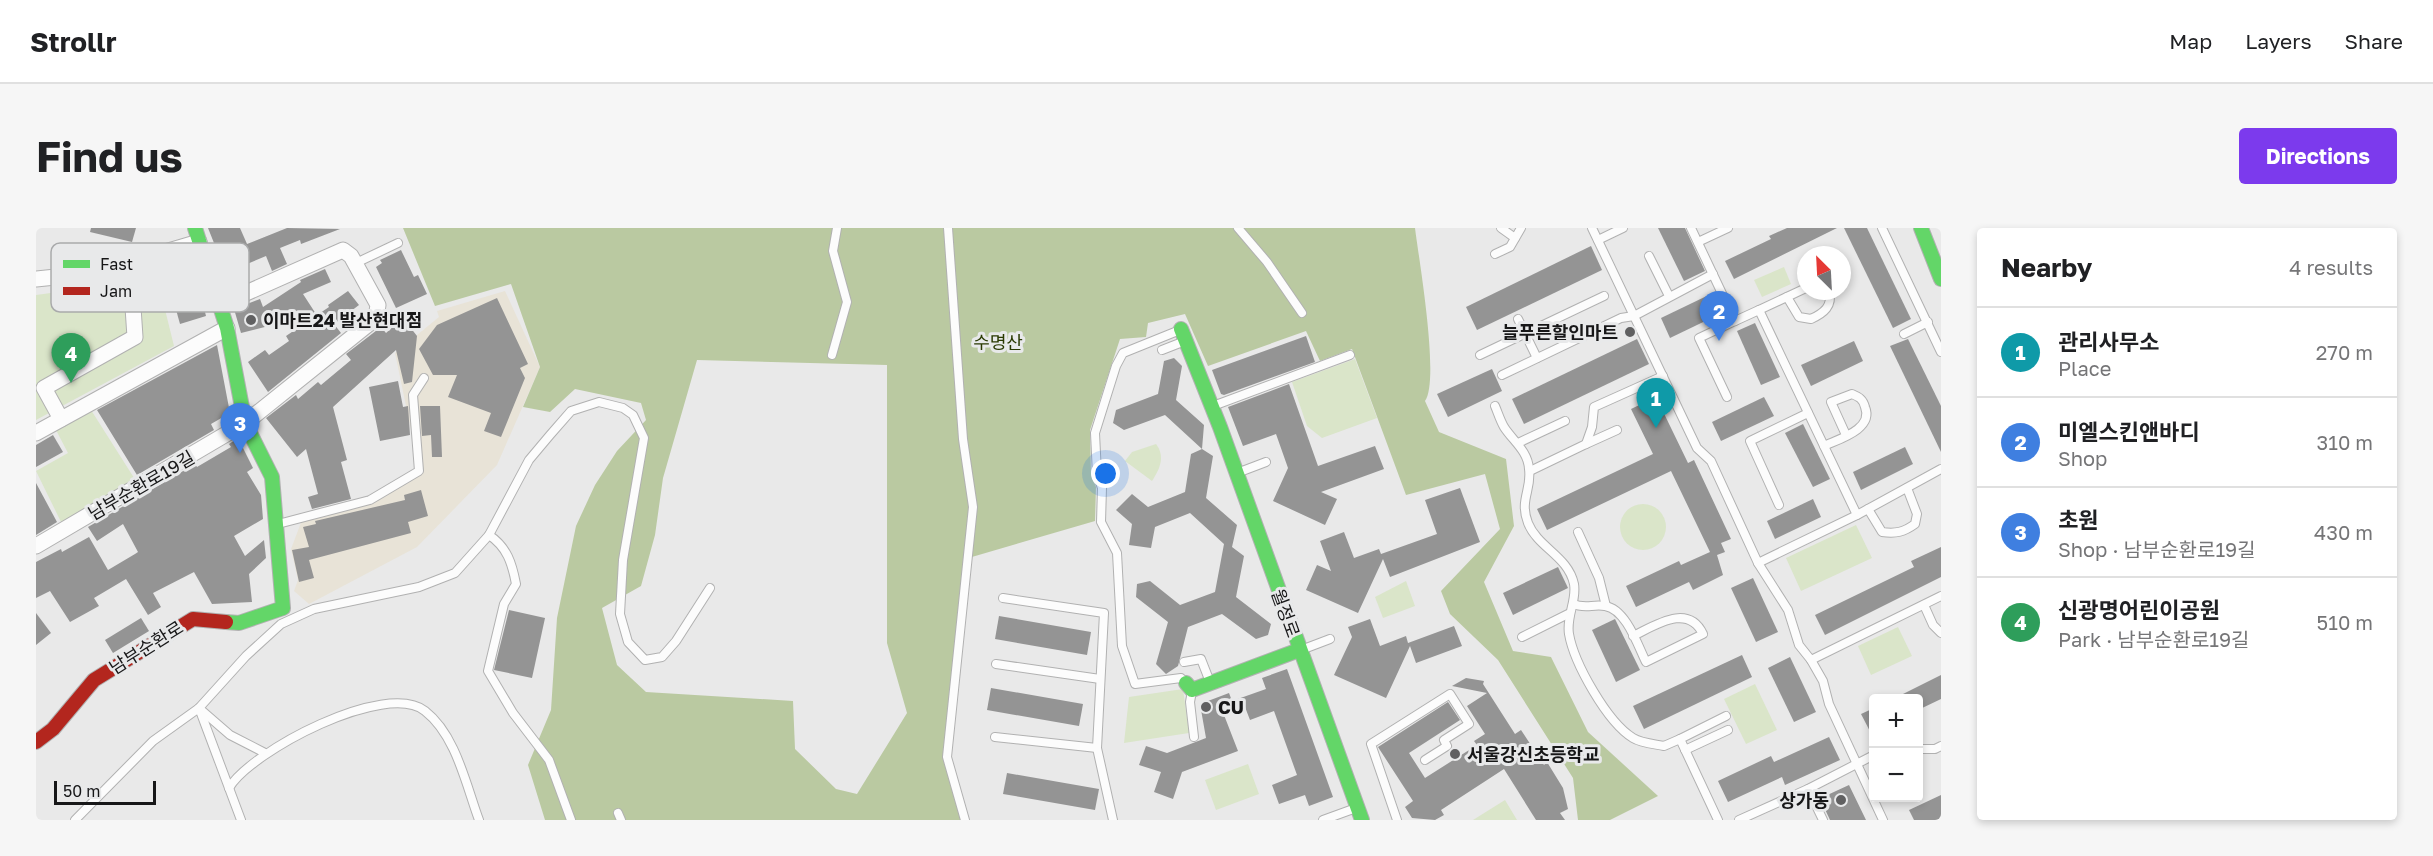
<!DOCTYPE html>
<meta charset="utf-8">
<style>
:root{--surface:#fff;--page:#f6f6f6;--text:#202124;--muted:#757577;--line:#e0e0e0;--accent:#7c3aed}
body{margin:0;font-family:"Golos Text","Noto Sans KR",sans-serif;background:var(--page);color:var(--text)}
.controls{position:absolute;right:18px;bottom:18px;display:grid;overflow:hidden;border-radius:6px;box-shadow:0 3px 9px #0003}
.controls button{width:54px;height:54px;display:grid;place-items:center;padding:0;border:0;border-bottom:2px solid var(--line);background:var(--surface);color:var(--text);font:30px sans-serif}
.compass{position:absolute;left:1761px;top:18px;width:54px;height:54px;border-radius:50%;background:var(--surface);box-shadow:0 3px 9px #0003;rotate:336deg}
.scale{position:absolute;left:18px;bottom:15px;width:102px;box-sizing:border-box;padding-left:6px;border:3px solid #171718;border-top:0;font-size:16px;line-height:21px;white-space:nowrap;color:#171718;-webkit-text-stroke:4px #e8e9ea;paint-order:stroke}
.you{position:absolute;left:1070px;top:246px;width:21px;height:21px;margin:-15px;border:4px solid #fff;border-radius:50%;background:#1a73e8;box-shadow:0 0 0 9px #1a73e833}
.badge{display:grid;place-items:center;width:39px;height:39px;border-radius:50%;background:var(--accent);color:#fff;font-size:20px;font-weight:700}
.pin{position:absolute;translate:-50% -50px;filter:drop-shadow(0 2px 3px #0008)}
.pin::after{content:'';position:absolute;top:32px;width:21px;height:18px;background:inherit;clip-path:polygon(0 0,100% 0,50% 100%)}
.list{margin:0;padding:0;list-style:none}
h2{display:flex;justify-content:space-between;align-items:center;height:78px;margin:0;padding:0 24px;font-size:26px}
h2 small{font-size:20px;font-weight:400;color:var(--muted)}
.list li{display:grid;grid-template-columns:39px 1fr auto;gap:18px;align-items:center;box-sizing:border-box;height:90px;padding:0 24px;border-top:2px solid var(--line)}
.list b{display:block;font-size:22px;white-space:nowrap}
.list p{margin:0;font-size:20px;white-space:nowrap;color:var(--muted)}
.list em{font-size:20px;font-style:normal;color:var(--muted)}
.map{position:relative;flex:none;width:1905px;height:592px;overflow:hidden;border-radius:6px}
header{display:flex;align-items:center;gap:36px;box-sizing:border-box;height:84px;padding:0 30px;background:var(--surface);border-bottom:2px solid var(--line)}
header strong{font-size:28px}
nav{display:flex;gap:33px;margin-inline-start:auto;font-size:21px}
.intro{display:flex;align-items:center;justify-content:space-between;box-sizing:border-box;height:144px;padding:0 36px}
h1{margin:0;font-size:42px}
.button{padding:15px 27px;border-radius:6px;background:var(--accent);color:#fff;font-size:21px;font-weight:700}
main{display:flex;gap:36px;padding:0 36px}
aside{flex:1;background:var(--surface);border-radius:6px;box-shadow:0 3px 9px #0003}
.map>svg:first-child{display:block}
.commercial{fill:#e8e3d7}
.green{fill:#dae5c9}
.forest{fill:#bac9a1;fill-rule:evenodd}
.building{fill:#949494}
.lines{fill:none;stroke-linecap:round;stroke-linejoin:round}
.lane-casing{stroke:#b1b1b1;stroke-width:10}
.street-casing{stroke:#b1b1b1;stroke-width:17}
.fast-casing{stroke:#b1b1b1;stroke-width:16}
.jam-casing{stroke:#b1b1b1;stroke-width:16}
.lane{stroke:#fcfcfc;stroke-width:8}
.street{stroke:#fcfcfc;stroke-width:15}
.fast{stroke:#63d668;stroke-width:14}
.jam{stroke:#b3261e;stroke-width:14}
.poi-dot{fill:#606061;stroke:#e8e9ea;stroke-width:2}
.labels{text-anchor:middle;dominant-baseline:central;stroke-width:6;stroke-linejoin:round;paint-order:stroke}
.poi-label{font-size:18px;font-weight:bold;fill:#171718;stroke:#e8e9ea;text-anchor:start}
.park-label{font-size:18px;fill:#293901;stroke:#e8e9ea}
.street-label{font-size:18px;fill:#171718;stroke:#e8e9ea}
.key{fill:#e8e9ea;stroke:#a9aaab;stroke-width:1.5}
.key-label{font-size:16px;fill:#171718}
</style>
<header>
<strong>Strollr</strong>
<nav><a>Map</a><a>Layers</a><a>Share</a></nav>
</header>
<div class="intro"><h1>Find us</h1><a class="button">Directions</a></div>
<main>
<div class="map">
<svg width="1905" height="592" viewBox="0 0 1905 592">
<rect width="100%" height="100%" fill="#e9e9e9"/>
<path class="commercial" d="M469,63L504,139L461,237L381,319L273,376L258,363L262,352L255,321L266,292L334,275L384,245L359,125L403,89L401,83Z"/>
<g class="green">
<path d="M1748,39L1755,56L1726,69L1718,52Z"/>
<path d="M120,45L138,118L0,192V67L74,57Z"/>
<path d="M1319,131L1341,190L1286,210L1271,198L1256,154Z"/>
<path d="M55,182L100,253L26,296L0,243L32,225L20,202Z"/>
<path d="M1120,216C1130,229 1123,242 1116,253L1089,233L1096,224Z"/>
<circle cx="1607" cy="299" r="23"/>
<path d="M1820,297L1836,330L1765,363L1750,330Z"/>
<path d="M1370,353L1379,378L1347,390L1339,369Z"/>
<path d="M1862,399L1876,428L1835,447L1822,418Z"/>
<path d="M1719,456L1741,502L1710,516L1688,471Z"/>
<path d="M1147,461L1153,505L1088,515L1093,469Z"/>
<path d="M1212,536L1223,566L1180,582L1169,552Z"/>
<path d="M1469,572L1481,592H1437Z"/>
</g>
<path class="forest" d="M367,0H1379C1383,32 1404,152 1389,173L1403,204L1470,231L1478,298L1448,354L1477,423L1515,429L1552,504L1622,568L1574,592H1542L1537,550L1462,432L1414,386L1405,363L1464,301L1449,246L1370,267L1316,121L1284,133L1270,103L1172,138L1149,86L1112,95L1110,109L1084,111L1054,202L1055,246L1060,259L1059,293L929,331L913,523L927,592H509L492,537L515,482L521,390L540,298L559,257L581,223L610,192L605,175L539,161L514,184L487,179L504,139L475,56L399,78ZM661,132L851,137V415L871,485L821,566L800,561L759,521L757,473L610,464L581,437L566,380L605,358L619,307L627,250Z"/>
<g class="building">
<path d="M55,0H100L96,14L54,4Z"/>
<path d="M172,0H204L211,16L251,0L304,1L265,16L264,12L244,20L251,36L236,43L230,28L190,45Z"/>
<path d="M1622,0H1649L1669,43L1648,53Z"/>
<path d="M1751,0H1801L1698,51L1689,33L1735,11L1733,8Z"/>
<path d="M1808,0H1831L1875,91L1857,100Z"/>
<path d="M1555,18L1566,42L1441,102L1430,79Z"/>
<path d="M365,22L378,49L382,47L391,66L360,80L340,39L346,35L344,32Z"/>
<path d="M289,41L295,54L267,66L280,86L205,105L198,81L224,71L227,79L265,54L264,52Z"/>
<path d="M161,53L170,88L144,96L134,60Z"/>
<path d="M312,63L323,77L298,96L305,105L232,164L212,134L229,122L233,127L253,113L250,108L293,79L292,77Z"/>
<path d="M1679,64L1688,84L1634,110L1625,90Z"/>
<path d="M461,70L492,136L484,140L489,150L465,209L448,203L455,185L412,169L421,147H397L383,121L401,97Z"/>
<path d="M367,90L381,108L376,154L368,156L360,122L297,179L311,232L305,234L315,271L276,281L272,269L282,266L270,221L261,229L230,190L260,167L262,171L282,154L285,157L315,132L310,126L345,99L350,105Z"/>
<path d="M1719,95L1744,149L1725,157L1701,103Z"/>
<path d="M1270,108L1279,134L1188,167L1185,166L1176,142Z"/>
<path d="M1601,111L1613,136L1488,196L1476,171Z"/>
<path d="M1872,111L1905,178V224L1854,118Z"/>
<path d="M1818,113L1827,133L1775,158L1765,137Z"/>
<path d="M181,117L194,185L175,196L178,202L101,247L61,182Z"/>
<path d="M1138,130L1146,138L1140,172L1168,197L1166,221L1177,228L1170,270L1201,297L1196,319L1208,328L1200,369L1235,396L1232,407L1220,411L1186,386L1152,399L1142,438L1130,446L1120,436L1132,394L1100,369L1101,356L1114,353L1144,377L1179,364L1188,316L1154,285L1119,299L1115,320L1093,317L1096,296L1080,282L1096,266L1112,279L1149,264L1155,226L1166,221L1129,187L1088,202L1077,195L1080,182L1122,166L1128,133Z"/>
<path d="M1456,141L1466,163L1412,189L1401,166Z"/>
<path d="M362,153L367,179L372,178L374,207L344,213L333,159Z"/>
<path d="M1253,156L1282,238L1339,218L1348,241L1285,264L1301,271L1289,297L1237,273L1252,240L1240,206L1207,218L1192,179Z"/>
<path d="M1620,169L1652,235L1658,232L1695,311L1685,315L1689,324L1681,327L1687,347L1657,362L1653,354L1600,379L1590,358L1643,333L1645,337L1674,324L1635,243L1511,302L1501,281L1617,226L1595,181Z"/>
<path d="M1728,169L1738,188L1685,213L1676,194Z"/>
<path d="M384,178H404L406,229H396L395,207L386,208Z"/>
<path d="M1767,196L1794,251L1777,259L1749,205Z"/>
<path d="M17,207L27,224L0,239V217Z"/>
<path d="M202,210L217,240L211,244L225,267L227,291L198,308L209,328L228,312L230,330L213,346L216,374L176,376L158,344L117,365L125,379L112,387L90,351L58,370L63,378L34,394L14,363L0,370V334L25,321L26,324L53,309L72,342L99,326L102,324L87,296L61,313L52,299L159,236L161,239L195,219L193,216Z"/>
<path d="M1869,219L1877,236L1825,262L1817,244Z"/>
<path d="M0,255L21,294L0,307Z"/>
<path d="M1424,260L1444,314L1354,349L1347,331L1322,385L1270,362L1281,337L1295,343L1284,313L1308,304L1318,330L1343,321L1345,326L1401,306L1389,272Z"/>
<path d="M385,262L392,288L372,294L375,305L273,332L278,350L263,354L256,322L273,319L267,299L280,296L279,293L369,272L368,267Z"/>
<path d="M1777,271L1785,289L1739,311L1731,293Z"/>
<path d="M1905,319V349L1789,407L1779,387L1878,339L1875,333Z"/>
<path d="M1522,339L1532,360L1477,387L1467,365Z"/>
<path d="M1717,350L1742,404L1720,414L1695,360Z"/>
<path d="M473,382L509,390L496,450L458,442Z"/>
<path d="M0,385L15,405L0,417Z"/>
<path d="M963,388L1055,404L1051,427L959,411Z"/>
<path d="M105,390L113,403L77,425L69,412Z"/>
<path d="M1334,391L1344,418L1370,408L1372,415L1418,398L1426,418L1380,435L1374,418L1350,470L1298,447L1316,409L1312,399Z"/>
<path d="M1579,391L1604,442L1580,454L1556,402Z"/>
<path d="M1706,427L1716,449L1608,501L1597,478Z"/>
<path d="M1754,429L1780,484L1758,494L1732,440Z"/>
<path d="M1251,441L1297,569L1273,578L1269,567L1243,576L1236,557L1261,547L1238,483L1214,492L1209,479L1188,487L1202,523L1146,544L1137,571L1118,564L1125,544L1103,537L1110,518L1131,525L1170,510L1164,476L1193,465L1196,473L1230,461L1226,450Z"/>
<path d="M1905,447V471L1882,482V471H1857Z"/>
<path d="M1430,450L1448,453L1447,456L1479,506L1485,502L1508,537L1511,534L1527,560L1532,581L1524,585L1529,592H1500L1468,541L1405,582L1408,587L1399,592L1376,590L1369,579L1377,573L1342,519L1412,474L1424,492L1373,525L1389,550L1441,517L1438,513L1449,506L1431,478L1451,465L1416,458Z"/>
<path d="M955,460L1047,476L1043,498L951,482Z"/>
<path d="M1838,480V511L1825,486Z"/>
<path d="M1793,509L1804,532L1749,557L1746,549L1692,574L1682,553L1735,528L1738,534Z"/>
<path d="M971,545L1063,561L1059,582L967,566Z"/>
<path d="M1813,557L1830,592H1794L1787,577L1790,575L1787,569Z"/>
<path d="M1905,567V592H1878L1873,582Z"/>
</g>
<g class="lines">
<g class="lane-casing">
<g id="lane">
<path d="M912,0L927,211L937,279L911,529L929,592"/>
<path d="M1202,0L1231,34L1266,85"/>
<path d="M1465,0L1479,10"/>
<path d="M1556,0L1661,220L1675,233L1722,335L1752,382L1763,417L1775,432L1787,453L1793,476L1847,592"/>
<path d="M1655,0L1699,93L1723,82L1821,287"/>
<path d="M1846,0L1905,124"/>
<path d="M1562,12L1587,0"/>
<path d="M1662,14L1692,0"/>
<path d="M1459,26L1474,19L1485,0"/>
<path d="M1613,28L1633,68"/>
<path d="M320,35L362,15"/>
<path d="M1751,69L1763,89L1775,91C1788,85 1797,78 1793,63"/>
<path d="M1723,82L1770,60"/>
<path d="M1482,91L1501,130"/>
<path d="M1144,102L1087,125L1080,138L1059,205L1061,246L1066,260L1065,294L1081,325L1086,418L1099,456L1145,450L1149,454"/>
<path d="M1868,106L1892,94"/>
<path d="M1126,122L1149,113"/>
<path d="M796,127L811,74L797,23L801,0"/>
<path d="M1444,127L1568,68"/>
<path d="M1466,147L1585,90L1598,88L1677,46"/>
<path d="M1691,169L1663,110L1699,93"/>
<path d="M1177,178L1314,127"/>
<path d="M1459,178C1462,185 1464,192 1468,199C1477,213 1492,223 1493,241C1496,262 1483,272 1492,295C1502,320 1532,328 1538,356C1541,373 1530,388 1533,406C1538,435 1571,494 1597,510C1605,515 1618,516 1628,518L1644,511L1682,592"/>
<path d="M1482,215L1529,193"/>
<path d="M1550,216L1581,202"/>
<path d="M1788,218C1803,211 1838,201 1829,179C1827,171 1823,169 1816,166L1795,174L1810,207"/>
<path d="M1494,243L1550,216L1556,199L1558,179L1627,148"/>
<path d="M1201,245L1230,234"/>
<path d="M1743,277L1714,213L1772,185"/>
<path d="M1832,281L1846,304C1860,306 1868,304 1879,296L1881,286L1871,260"/>
<path d="M242,296L334,272L383,243L377,167L388,150"/>
<path d="M1542,304L1563,350L1570,378"/>
<path d="M453,307C471,319 476,335 480,356L468,376L452,443L477,485L513,532L535,592"/>
<path d="M1722,335L1821,287L1905,241"/>
<path d="M967,370L1068,385L1061,520L1077,592"/>
<path d="M1537,376C1549,381 1557,376 1569,378C1590,381 1602,418 1610,434L1667,406C1652,375 1620,397 1597,408"/>
<path d="M1888,377L1897,397L1905,405"/>
<path d="M1486,409L1532,386"/>
<path d="M1265,422L1294,411"/>
<path d="M1775,432L1905,368"/>
<path d="M1148,434L1165,431L1174,454"/>
<path d="M960,436L1064,451"/>
<path d="M1156,463L1154,474L1158,509"/>
<path d="M163,480L205,592"/>
<path d="M164,481L194,507L229,525"/>
<path d="M959,509L1061,520"/>
<path d="M1644,511L1690,488"/>
<path d="M1882,521H1899L1905,518"/>
<path d="M1649,522L1692,502"/>
<path d="M193,560C215,523 350,452 389,483C420,507 430,557 443,592"/>
<path d="M1772,561L1787,592"/>
<path d="M582,585L585,592"/>
<path d="M39,592L117,513L163,480L210,428L245,396L278,381L383,359L419,345L453,307L493,232L514,207L535,183L563,174L587,180L597,187L608,210L587,332L584,386L592,414L609,432L626,429L640,413L674,360"/>
<path d="M1287,592L1320,580"/>
<path d="M1361,592L1335,516L1414,466L1433,496L1408,512L1411,518L1389,532"/>
<path d="M1703,592L1772,561L1838,527"/>
</g>
</g>
<g class="street-casing">
<g id="street">
<path d="M0,51L58,45L163,14"/>
<path d="M25,191L8,160L99,109L94,35"/>
<path d="M0,205L191,100"/>
<path d="M0,318L209,195L340,90L342,77L315,28L307,22L183,77"/>
</g>
</g>
<g class="fast-casing">
<g id="fast">
<path d="M159,0L191,100L209,195L236,249L247,380L203,395L190,394"/>
<path d="M1885,0L1905,51"/>
<path d="M1145,101L1184,199L1326,592"/>
<path d="M1150,455L1156,462L1263,422"/>
</g>
</g>
<g class="jam-casing">
<path id="jam" d="M0,514L17,501L58,452L157,391L190,394"/>
</g>
<use href="#lane" class="lane"/>
<use href="#street" class="street"/>
<use href="#fast" class="fast"/>
<use href="#jam" class="jam"/>
</g>
<g class="poi-dot">
<circle cx="215" cy="92" r="6"/>
<circle cx="1594" cy="104" r="6"/>
<circle cx="1170" cy="479" r="6"/>
<circle cx="1419" cy="526" r="6"/>
<circle cx="1805" cy="572" r="6"/>
</g>
<g class="labels">
<g class="poi-label">
<text x="227" y="92">이마트24 발산현대점</text>
<text x="1582" y="104" text-anchor="end">늘푸른할인마트</text>
<text x="1182" y="479">CU</text>
<text x="1431" y="526">서울강신초등학교</text>
<text x="1793" y="572" text-anchor="end">상가동</text>
</g>
<g class="park-label">
<text x="962" y="114">수명산</text>
</g>
<g class="street-label">
<text transform="translate(105 257) rotate(-30)">남부순환로19길</text>
<text transform="translate(1250 385) rotate(70)">월정로</text>
<text transform="translate(110 419) rotate(-32)">남부순환로</text>
</g>
</g>
<rect x="15" y="15" width="198" height="69" rx="9" class="key"/>
<rect x="27" y="32" width="27" height="8" fill="#63d668"/>
<rect x="27" y="59" width="27" height="8" fill="#b3261e"/>
<g class="key-label">
<text x="64" y="42">Fast</text>
<text x="64" y="69">Jam</text>
</g>
</svg>
<div class="controls">
<button>+</button>
<button>−</button>
</div>
<svg class="compass" viewBox="-18 -18 36 36"><path d="M0-13l5 13h-10z" fill="#e53935"/><path d="M0 13l5-13h-10z" fill="#757577"/></svg>
<div class="scale">50 m</div>
<div class="you"></div>
<div class="pin badge" style="left:1620px;top:200px;background:#0f9aa8">1</div>
<div class="pin badge" style="left:1683px;top:113px;background:#3f7fe0">2</div>
<div class="pin badge" style="left:204px;top:225px;background:#3f7fe0">3</div>
<div class="pin badge" style="left:35px;top:155px;background:#2e9e5b">4</div>
</div>
<aside>
<h2>Nearby<small>4 results</small></h2>
<ul class="list">
<li><span class="badge" style="background:#0f9aa8">1</span><div><b>관리사무소</b><p>Place</p></div><em>270 m</em></li>
<li><span class="badge" style="background:#3f7fe0">2</span><div><b>미엘스킨앤바디</b><p>Shop</p></div><em>310 m</em></li>
<li><span class="badge" style="background:#3f7fe0">3</span><div><b>초원</b><p>Shop · 남부순환로19길</p></div><em>430 m</em></li>
<li><span class="badge" style="background:#2e9e5b">4</span><div><b>신광명어린이공원</b><p>Park · 남부순환로19길</p></div><em>510 m</em></li>
</ul>
</aside>
</main>
